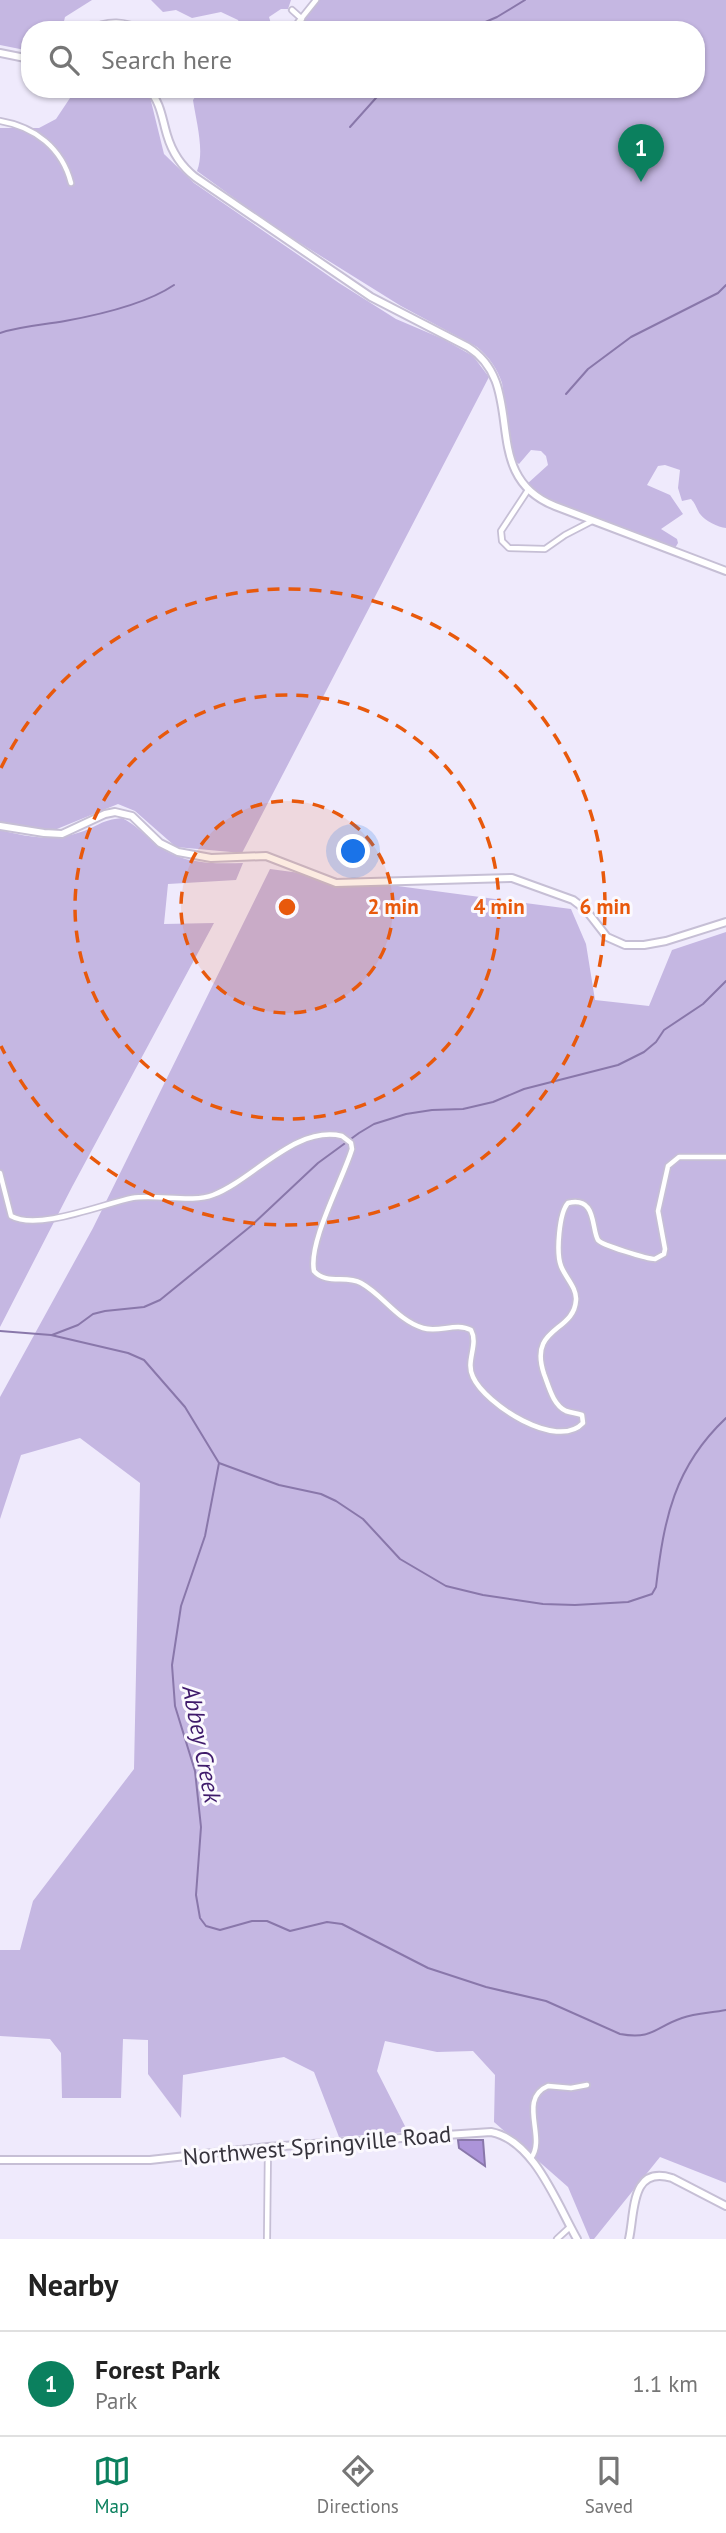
<!DOCTYPE html>
<style>
:root{--surface:#fff;--page:#f6f6f6;--text:#222;--muted:#767676;--line:#e0e0e0;--accent:#0b805e}
body{margin:0;font-family:"PT Sans",sans-serif;background:var(--page);color:var(--text)}
.you{position:absolute;left:354px;top:852px;width:24px;height:24px;margin:-18px;border:5px solid #fff;border-radius:50%;background:#1a73e8;box-shadow:0 0 0 10px #1a73e833}
.badge{display:grid;place-items:center;width:46px;height:46px;border-radius:50%;background:var(--accent);color:#fff;font-size:23px;font-weight:700}
.pin{position:absolute;translate:-50% -58px;filter:drop-shadow(0 2px 4px #0008)}
.pin::after{content:'';position:absolute;top:37px;width:24px;height:21px;background:inherit;clip-path:polygon(0 0,100% 0,50% 100%)}
.list{margin:0;padding:0;list-style:none}
h2{display:flex;justify-content:space-between;align-items:center;height:91px;margin:0;padding:0 28px;font-size:30px}
h2 small{font-size:23px;font-weight:400;color:var(--muted)}
.list li{display:grid;grid-template-columns:46px 1fr auto;gap:21px;align-items:center;box-sizing:border-box;height:105px;padding:0 28px;border-top:2px solid var(--line)}
.list b{display:block;font-size:26px;white-space:nowrap}
.list p{margin:0;font-size:23px;white-space:nowrap;color:var(--muted)}
.list em{font-size:23px;font-style:normal;color:var(--muted)}
.icon{flex:none;width:38px;height:38px;fill:none;stroke:currentColor;stroke-width:2;stroke-linecap:round;stroke-linejoin:round}
.map{position:relative;flex:none;width:726px;height:2239px;overflow:hidden}
.search{position:absolute;background:var(--surface);box-shadow:0 2px 5px #0004;left:21px;right:21px;top:21px;height:77px;display:flex;align-items:center;gap:18px;box-sizing:border-box;padding:0 24px;border-radius:28px;color:var(--muted);font-size:26px}
.sheet{height:196px;background:var(--surface)}
nav{display:flex;justify-content:space-around;align-items:center;box-sizing:border-box;height:98px;border-top:2px solid var(--line);background:var(--surface);font-size:19px;color:var(--muted)}
nav a{display:grid;justify-items:center;gap:4px}
nav .on{color:var(--accent)}
.map>svg:first-child{display:block}
.green{fill:#c5b7e2}
.water{fill:#ac94d9;stroke:#8977aa;stroke-width:2}
.lines{fill:none;stroke-linecap:round;stroke-linejoin:round}
.stream{stroke:#8977aa;stroke-width:2}
.street-casing{stroke:#c6bfd5;stroke-width:8}
.secondary-casing{stroke:#c6bfd5;stroke-width:10}
.street{stroke:#fff;stroke-width:4.5}
.secondary{stroke:#fff;stroke-width:6}
.ring{fill:none;stroke:#e8590c;stroke-width:3.5;stroke-dasharray:12 9}
.labels{text-anchor:middle;dominant-baseline:central;stroke-width:6;stroke-linejoin:round;paint-order:stroke}
.street-label{font-size:23px;fill:#36333c;stroke:#fbf9fe}
.water-label{font-size:24px;font-style:italic;fill:#3f1a6b;stroke:#fbf9fe}
.centre{fill:#e8590c;stroke:#fbf9fe;stroke-width:3.5}
.ring-label{font-size:21px;text-anchor:middle;font-weight:bold;fill:#e8590c;stroke:#fbf9fe;stroke-width:6;stroke-linejoin:round;paint-order:stroke}
</style>
<div class="map">
<svg width="726" height="2239" viewBox="0 0 726 2239">
<rect width="100%" height="100%" fill="#efeafc"/>
<g class="green">
<path d="M0,0H92L65,17L62,30H30V51L0,45Z"/>
<path d="M151,0H291L288,9H281L269,17L273,30H263L262,27H241L238,20L221,12L192,18L176,10L163,12Z"/>
<path d="M319,0H726V528C718,527 705,521 700,514C696,508 696,504 691,499L682,501L678,488L680,470L665,465L658,466L647,485L670,495L683,514L661,529L677,539L678,543L675,548L547,499L527,484L548,465L546,456L541,451L531,450L519,464L516,462L511,444L502,383C497,368 489,357 477,347L401,306L271,225L197,171C205,151 196,121 193,100L200,90L229,92L254,89H696V30H296Z"/>
<path d="M76,89H138L150,97L164,154L194,183L339,283L396,319L443,339L473,356L489,377L242,853L176,847L135,811L118,804L52,831L0,823V128H39L56,119Z"/>
<path d="M122,818C136,825 145,835 157,845C181,864 214,864 243,863L236,880L168,884L164,924L214,923L72,1187L0,1327V830C28,837 53,842 81,832C99,826 101,820 122,818Z"/>
<path d="M270,869L571,909L586,944L595,1000L649,1006L672,950L726,932V2183L660,2157L594,2239H590L568,2187L494,2122L495,2075L473,2051L437,2052L385,2041L377,2071L408,2132L339,2137L314,2072L284,2057L183,2075L181,2118L148,2074V2040L123,2039L121,2098H62L61,2053L50,2039L0,2036V1950H20L33,1901L134,1769L140,1483L80,1438L21,1455L0,1519V1397L93,1228Z"/>
</g>
<path class="water" d="M458,2140H483L485,2166L459,2148Z"/>
<g class="lines">
<g class="stream">
<path d="M467,30L497,17L525,0"/>
<path d="M350,127L384,89"/>
<path d="M0,333C21,326 43,325 65,321C98,315 146,304 174,285"/>
<path d="M566,394L588,369L631,337L718,293L726,285"/>
<path d="M0,1331L51,1335L128,1353L144,1360L185,1407L219,1463L279,1485L321,1494L336,1501L363,1519L400,1559L446,1586L483,1595L543,1604L575,1605L628,1602L652,1594L656,1587C664,1519 674,1467 726,1418"/>
<path d="M52,1335L78,1325L93,1314L105,1311L144,1307L160,1300L251,1226L318,1163L359,1133L374,1124L406,1114L432,1110L463,1109L493,1102L524,1089L618,1065L644,1052L656,1042L664,1030L703,1004L726,981"/>
<path d="M219,1463L205,1536L181,1606L172,1665L175,1706L195,1771L201,1827L196,1895L200,1918L206,1926L220,1930L252,1921H267L290,1931L327,1922L342,1924L428,1968L486,1987L546,2001L620,2034C653,2040 655,2027 682,2018C696,2013 712,2013 726,2010"/>
</g>
<g class="street-casing">
<g id="street">
<path d="M292,10L302,19"/>
<path d="M88,30C108,19 125,21 145,30"/>
<path d="M292,30L316,0"/>
<path d="M0,121C35,127 62,148 71,183"/>
<path d="M528,490L501,531L502,541L509,548L545,549L565,535L592,521"/>
<path d="M0,1173L11,1216C38,1231 103,1204 132,1198C156,1194 193,1203 213,1195C253,1180 295,1125 342,1136L351,1143L352,1149C343,1179 308,1242 314,1271C326,1285 346,1275 361,1283C383,1295 397,1320 423,1328C439,1333 456,1322 471,1330C479,1345 465,1361 473,1377C485,1404 557,1451 583,1423L582,1415C576,1413 572,1413 566,1411C553,1405 549,1387 544,1374C528,1326 574,1333 576,1300C577,1288 565,1277 561,1266C556,1253 559,1213 568,1203C597,1196 591,1228 598,1240C601,1245 648,1259 655,1259L664,1254L665,1249L658,1211L668,1166L679,1157H726"/>
<path d="M531,2158C547,2138 517,2099 548,2086L571,2088L587,2085"/>
<path d="M267,2239L268,2147"/>
<path d="M557,2239L570,2227"/>
</g>
</g>
<g class="secondary-casing">
<g id="secondary">
<path d="M0,53L30,59"/>
<path d="M148,89C161,102 162,119 167,135C172,152 181,166 195,177L371,297L468,347C530,386 476,475 555,506L726,571"/>
<path d="M0,826L44,833L62,834L105,814L115,812L132,816L160,843L178,852L211,858L266,856L336,883L512,878L573,900L586,910L607,937L625,945H644L666,941L726,922"/>
<path d="M0,2160H150L268,2147L491,2132C534,2140 557,2204 577,2239"/>
<path d="M629,2239C635,2213 630,2165 672,2178L726,2206"/>
</g>
</g>
<use href="#street" class="street"/>
<use href="#secondary" class="secondary"/>
</g>
<circle cx="287" cy="907" r="106" fill="#e8590c" fill-opacity=".12"/>
<g class="ring">
<circle cx="287" cy="907" r="106"/>
<circle cx="287" cy="907" r="212"/>
<path d="M1 768A318 318 0 1 1 1 1046"/>
</g>
<g class="labels">
<g class="street-label">
<text transform="translate(317 2145) rotate(-5)">Northwest Springville Road</text>
</g>
<g class="water-label">
<text transform="translate(202 1744) rotate(79)">Abbey Creek</text>
</g>
</g>
<circle cx="287" cy="907" r="10" class="centre"/>
<g class="ring-label">
<text x="393" y="914">2 min</text>
<text x="499" y="914">4 min</text>
<text x="605" y="914">6 min</text>
</g>
</svg>
<div class="you"></div>
<div class="pin badge" style="left:641px;top:182px">1</div>
<div class="search"><svg class="icon" aria-label="search" viewBox="0 0 24 24"><circle cx="10" cy="10" r="6"/><path d="M15 15l6 6"/></svg>Search here</div>
</div>
<section class="sheet">
<h2>Nearby<small></small></h2>
<ul class="list">
<li><span class="badge">1</span><div><b>Forest Park</b><p>Park</p></div><em>1.1 km</em></li>
</ul>
</section>
<nav>
<a class="on"><svg class="icon" aria-label="map" viewBox="0 0 24 24"><path d="M3 6l6-2 6 2 6-2v14l-6 2-6-2-6 2zM9 4v14M15 6v14"/></svg>Map</a>
<a><svg class="icon" aria-label="directions" viewBox="0 0 24 24"><path d="M12 3l9 9-9 9-9-9zM9 14v-3h6M13 9l2 2-2 2"/></svg>Directions</a>
<a><svg class="icon" aria-label="saved" viewBox="0 0 24 24"><path d="M7 4h10v16l-5-4-5 4z"/></svg>Saved</a>
</nav>
